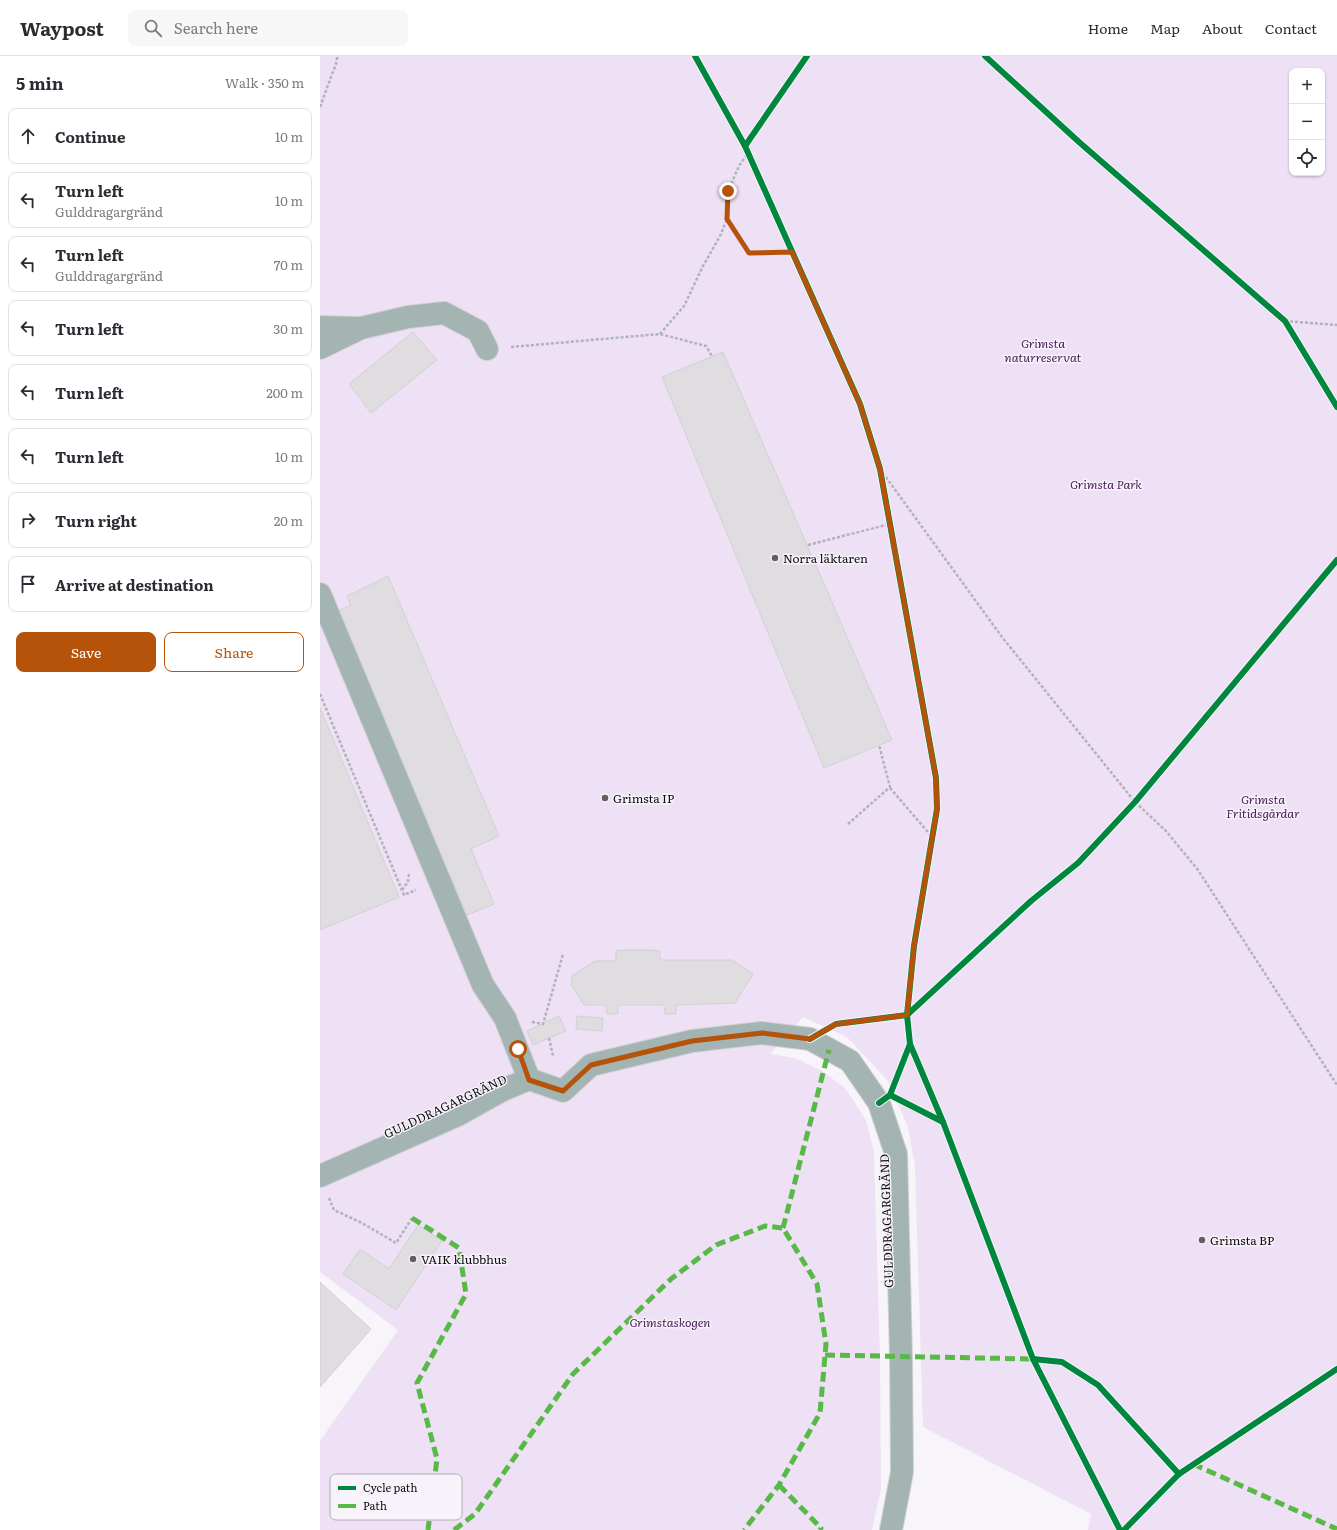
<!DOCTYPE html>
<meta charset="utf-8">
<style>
:root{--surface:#fff;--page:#f7f7f7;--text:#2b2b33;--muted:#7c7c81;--line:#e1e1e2;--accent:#b45309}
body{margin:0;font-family:Literata,serif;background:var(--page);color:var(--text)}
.controls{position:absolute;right:12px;top:12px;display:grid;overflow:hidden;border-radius:8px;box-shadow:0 1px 3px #0004}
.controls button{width:36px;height:36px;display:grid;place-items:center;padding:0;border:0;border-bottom:1px solid var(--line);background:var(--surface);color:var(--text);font:20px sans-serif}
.stop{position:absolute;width:12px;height:12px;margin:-9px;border:3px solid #b45309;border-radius:50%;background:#fff}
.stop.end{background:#b45309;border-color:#fff;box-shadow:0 1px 4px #0008}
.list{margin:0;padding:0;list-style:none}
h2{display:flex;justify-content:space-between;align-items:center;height:52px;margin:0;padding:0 16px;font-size:17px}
h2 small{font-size:13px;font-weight:400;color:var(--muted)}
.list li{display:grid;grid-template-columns:26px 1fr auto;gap:12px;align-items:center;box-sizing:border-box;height:56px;margin:0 8px 8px;padding:0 8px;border:1px solid var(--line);border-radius:8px}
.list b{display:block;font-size:15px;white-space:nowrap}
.list p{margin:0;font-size:13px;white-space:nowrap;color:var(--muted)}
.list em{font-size:13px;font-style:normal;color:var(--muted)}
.actions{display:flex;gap:8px;padding:12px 16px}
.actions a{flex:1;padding:9px 0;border:1px solid var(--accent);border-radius:8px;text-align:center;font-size:14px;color:var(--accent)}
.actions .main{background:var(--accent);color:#fff}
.icon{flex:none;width:22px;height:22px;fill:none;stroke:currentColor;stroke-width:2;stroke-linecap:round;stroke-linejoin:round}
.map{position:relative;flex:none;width:1017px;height:1474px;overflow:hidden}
header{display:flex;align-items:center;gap:24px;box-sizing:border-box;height:56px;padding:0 20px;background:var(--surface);border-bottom:1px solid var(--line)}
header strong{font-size:19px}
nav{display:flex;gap:22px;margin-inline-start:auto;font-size:14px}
.search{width:280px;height:36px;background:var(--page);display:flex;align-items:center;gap:10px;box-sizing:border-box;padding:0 14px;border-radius:8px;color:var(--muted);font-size:15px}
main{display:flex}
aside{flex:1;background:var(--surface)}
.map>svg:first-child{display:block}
.green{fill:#eee0f5;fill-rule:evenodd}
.building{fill:#dfdde0;stroke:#d2d0d4}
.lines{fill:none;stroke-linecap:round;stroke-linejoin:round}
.minor-casing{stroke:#d2d1d3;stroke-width:24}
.path{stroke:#afb5b7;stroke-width:2.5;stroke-dasharray:3 2;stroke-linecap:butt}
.minor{stroke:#a3b4b2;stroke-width:22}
.quiet{stroke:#58b947;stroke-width:5;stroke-dasharray:10 5;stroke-linecap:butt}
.cycleway-casing{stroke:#f8f3fb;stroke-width:8}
.cycleway{stroke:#00873e;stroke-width:6}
.route{stroke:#b45309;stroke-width:5}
.poi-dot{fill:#605f62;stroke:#f8f3fb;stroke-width:1.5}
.labels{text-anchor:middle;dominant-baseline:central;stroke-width:3;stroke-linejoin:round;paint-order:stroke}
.park-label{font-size:12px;font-style:italic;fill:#481959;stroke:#f8f3fb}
.poi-label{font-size:12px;fill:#0f0e10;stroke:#f8f3fb;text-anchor:start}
.street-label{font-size:12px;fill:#0f0e10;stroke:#f8f3fb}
.key{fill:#f8f3fb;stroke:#b2aeb4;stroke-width:1}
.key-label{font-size:11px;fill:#0f0e10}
</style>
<header>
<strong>Waypost</strong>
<div class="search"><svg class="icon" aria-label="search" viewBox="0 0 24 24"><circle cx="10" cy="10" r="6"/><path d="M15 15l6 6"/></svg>Search here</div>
<nav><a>Home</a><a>Map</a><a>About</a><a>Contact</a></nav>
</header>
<main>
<aside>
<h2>5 min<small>Walk · 350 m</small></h2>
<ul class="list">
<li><svg class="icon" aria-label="ahead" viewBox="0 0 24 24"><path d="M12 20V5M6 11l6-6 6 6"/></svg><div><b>Continue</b></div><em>10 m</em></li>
<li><svg class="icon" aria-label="left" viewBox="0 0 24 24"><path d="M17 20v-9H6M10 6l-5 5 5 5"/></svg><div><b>Turn left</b><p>Gulddragargränd</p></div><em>10 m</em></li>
<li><svg class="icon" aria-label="left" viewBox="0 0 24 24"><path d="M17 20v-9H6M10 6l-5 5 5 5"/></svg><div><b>Turn left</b><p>Gulddragargränd</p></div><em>70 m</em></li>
<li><svg class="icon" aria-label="left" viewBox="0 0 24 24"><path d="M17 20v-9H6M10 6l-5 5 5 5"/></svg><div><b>Turn left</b></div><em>30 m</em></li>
<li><svg class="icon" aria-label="left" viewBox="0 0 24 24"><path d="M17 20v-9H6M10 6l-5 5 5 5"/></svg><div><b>Turn left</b></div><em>200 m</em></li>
<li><svg class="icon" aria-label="left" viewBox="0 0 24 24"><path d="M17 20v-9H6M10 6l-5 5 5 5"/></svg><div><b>Turn left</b></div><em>10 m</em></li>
<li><svg class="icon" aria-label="right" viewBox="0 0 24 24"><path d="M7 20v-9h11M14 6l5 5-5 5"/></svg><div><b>Turn right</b></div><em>20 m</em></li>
<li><svg class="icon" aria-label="arrive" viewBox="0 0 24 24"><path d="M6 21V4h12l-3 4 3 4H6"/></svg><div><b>Arrive at destination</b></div></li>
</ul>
<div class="actions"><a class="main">Save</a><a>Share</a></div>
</aside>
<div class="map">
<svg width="1017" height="1474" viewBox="0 0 1017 1474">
<rect width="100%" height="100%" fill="#f7f5f9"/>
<path class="green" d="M0,0H1017V1474H768L771,1458L603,1371L595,1110L588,1071L568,1025L527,981L483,961L450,998L475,1002L502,1015L525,1032L546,1064L554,1095L560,1303L561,1433L552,1474H0V1385L78,1274L0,1216ZM972,15H1002V117H972Z"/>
<g class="building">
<path d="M93,276L117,304L51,357L29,328Z"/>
<path d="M403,296L572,684L504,712L342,321Z"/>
<path d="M68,520L179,780L151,793L174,848L147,859L18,555L31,549L27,540Z"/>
<path d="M0,652L79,841L0,874Z"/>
<path d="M305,894H331L340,895V904H412L433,918L415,947L356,949V958H345L344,949H298V958H287L286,949H264L251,928L252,920L275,905H296V895Z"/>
<path d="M239,960L246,975L213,989L207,975Z"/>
<path d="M257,960L283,962L282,975L256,973Z"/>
<path d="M98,1169L122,1185L76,1254L23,1218L40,1193L69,1213Z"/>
<path d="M0,1226L51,1273L0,1331Z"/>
</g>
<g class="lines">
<g class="minor-casing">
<g id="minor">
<path d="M0,271L39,272"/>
<path d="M0,292L41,272L88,261L124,257L158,275L167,293"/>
<path d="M0,538L163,929L185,962L209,1023"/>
<path d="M0,1120L138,1059L183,1034L209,1023L243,1035L271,1009L372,985L441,977L490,983L530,1005L559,1047L576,1098L581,1301L582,1416L571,1474"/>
</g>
</g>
<g class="path">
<path d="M0,51L17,5V0"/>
<path d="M408,164L429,197L472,196"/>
<path d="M965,265L1017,269"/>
<path d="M340,278L364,250L382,212L401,178L407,163L408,135L419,110L428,97"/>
<path d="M191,291L340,278L386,290L392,300"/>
<path d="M560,413L682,581L815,746L846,775L878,814L1017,1029"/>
<path d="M488,489L570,468"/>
<path d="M0,638L84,839L96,834"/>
<path d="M570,732L613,782"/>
<path d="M528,768L570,731L559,689"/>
<path d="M82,834L88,826L89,817"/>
<path d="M212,966L223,968L243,898"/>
<path d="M229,982L233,1000"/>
<path d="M9,1142L14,1154L42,1167L76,1187L92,1162"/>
<path d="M804,1474L859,1418L1017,1313"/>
</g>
<use href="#minor" class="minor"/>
<g class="quiet">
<path d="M92,1162L139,1192L146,1238L97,1327L117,1403L108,1474"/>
<path d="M463,1172L509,994"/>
<path d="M505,1299L713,1303"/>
<path d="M873,1408L1017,1473"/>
<path d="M459,1429L501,1472L500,1474"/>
<path d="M134,1474L155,1458L253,1318L351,1223L396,1189L445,1170L463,1172L497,1228L506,1288L500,1357L459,1429L424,1474"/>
</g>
<g class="cycleway-casing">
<g id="cycleway">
<path d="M375,0L425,90L540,348L560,413L616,722L617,753L594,890L587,959L590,988L623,1066L713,1303L800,1474"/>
<path d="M665,0L759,86L965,265L1017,351"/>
<path d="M425,90L487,0"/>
<path d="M490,983L516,968L587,959L711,845L758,807L815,746L1017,504"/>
<path d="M570,1039L623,1066"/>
<path d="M559,1047L570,1039L590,988"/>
<path d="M713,1303L742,1306L778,1329L859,1418"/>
<path d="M804,1474L859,1418L1017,1313"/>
</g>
</g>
<use href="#cycleway" class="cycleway"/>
</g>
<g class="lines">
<path class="route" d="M198,993L209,1024L243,1035L271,1009L372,985L442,977L490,983L516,968L587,959L594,890L617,753L616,722L560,413L540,348L472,196L429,197L407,163L408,135"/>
</g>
<g class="poi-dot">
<circle cx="455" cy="502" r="4"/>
<circle cx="285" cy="742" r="4"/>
<circle cx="882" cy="1184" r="4"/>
<circle cx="93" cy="1203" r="4"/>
</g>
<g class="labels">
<g class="park-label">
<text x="723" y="287">Grimsta<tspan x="723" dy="14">naturreservat</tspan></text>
<text x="786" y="428">Grimsta Park</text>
<text x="943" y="743">Grimsta<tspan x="943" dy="14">Fritidsgårdar</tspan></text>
<text x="350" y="1266">Grimstaskogen</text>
</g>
<g class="poi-label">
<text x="463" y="502">Norra läktaren</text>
<text x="293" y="742">Grimsta IP</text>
<text x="890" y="1184">Grimsta BP</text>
<text x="101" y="1203">VAIK klubbhus</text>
</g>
<g class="street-label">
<text transform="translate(125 1050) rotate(-25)">GULDDRAGARGRÄND</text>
<text transform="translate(566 1165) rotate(-92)">GULDDRAGARGRÄND</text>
</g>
</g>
<rect x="10" y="1418" width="132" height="46" rx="6" class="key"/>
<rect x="18" y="1430" width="18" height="4" fill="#00873e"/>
<rect x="18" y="1448" width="18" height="4" fill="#58b947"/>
<g class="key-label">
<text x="43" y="1436">Cycle path</text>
<text x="43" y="1454">Path</text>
</g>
</svg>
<div class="controls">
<button>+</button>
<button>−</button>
<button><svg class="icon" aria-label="locate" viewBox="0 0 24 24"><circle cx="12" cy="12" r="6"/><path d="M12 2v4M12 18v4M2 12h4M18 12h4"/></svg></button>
</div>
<div class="stop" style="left:198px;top:993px"></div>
<div class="stop end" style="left:408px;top:135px"></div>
</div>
</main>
